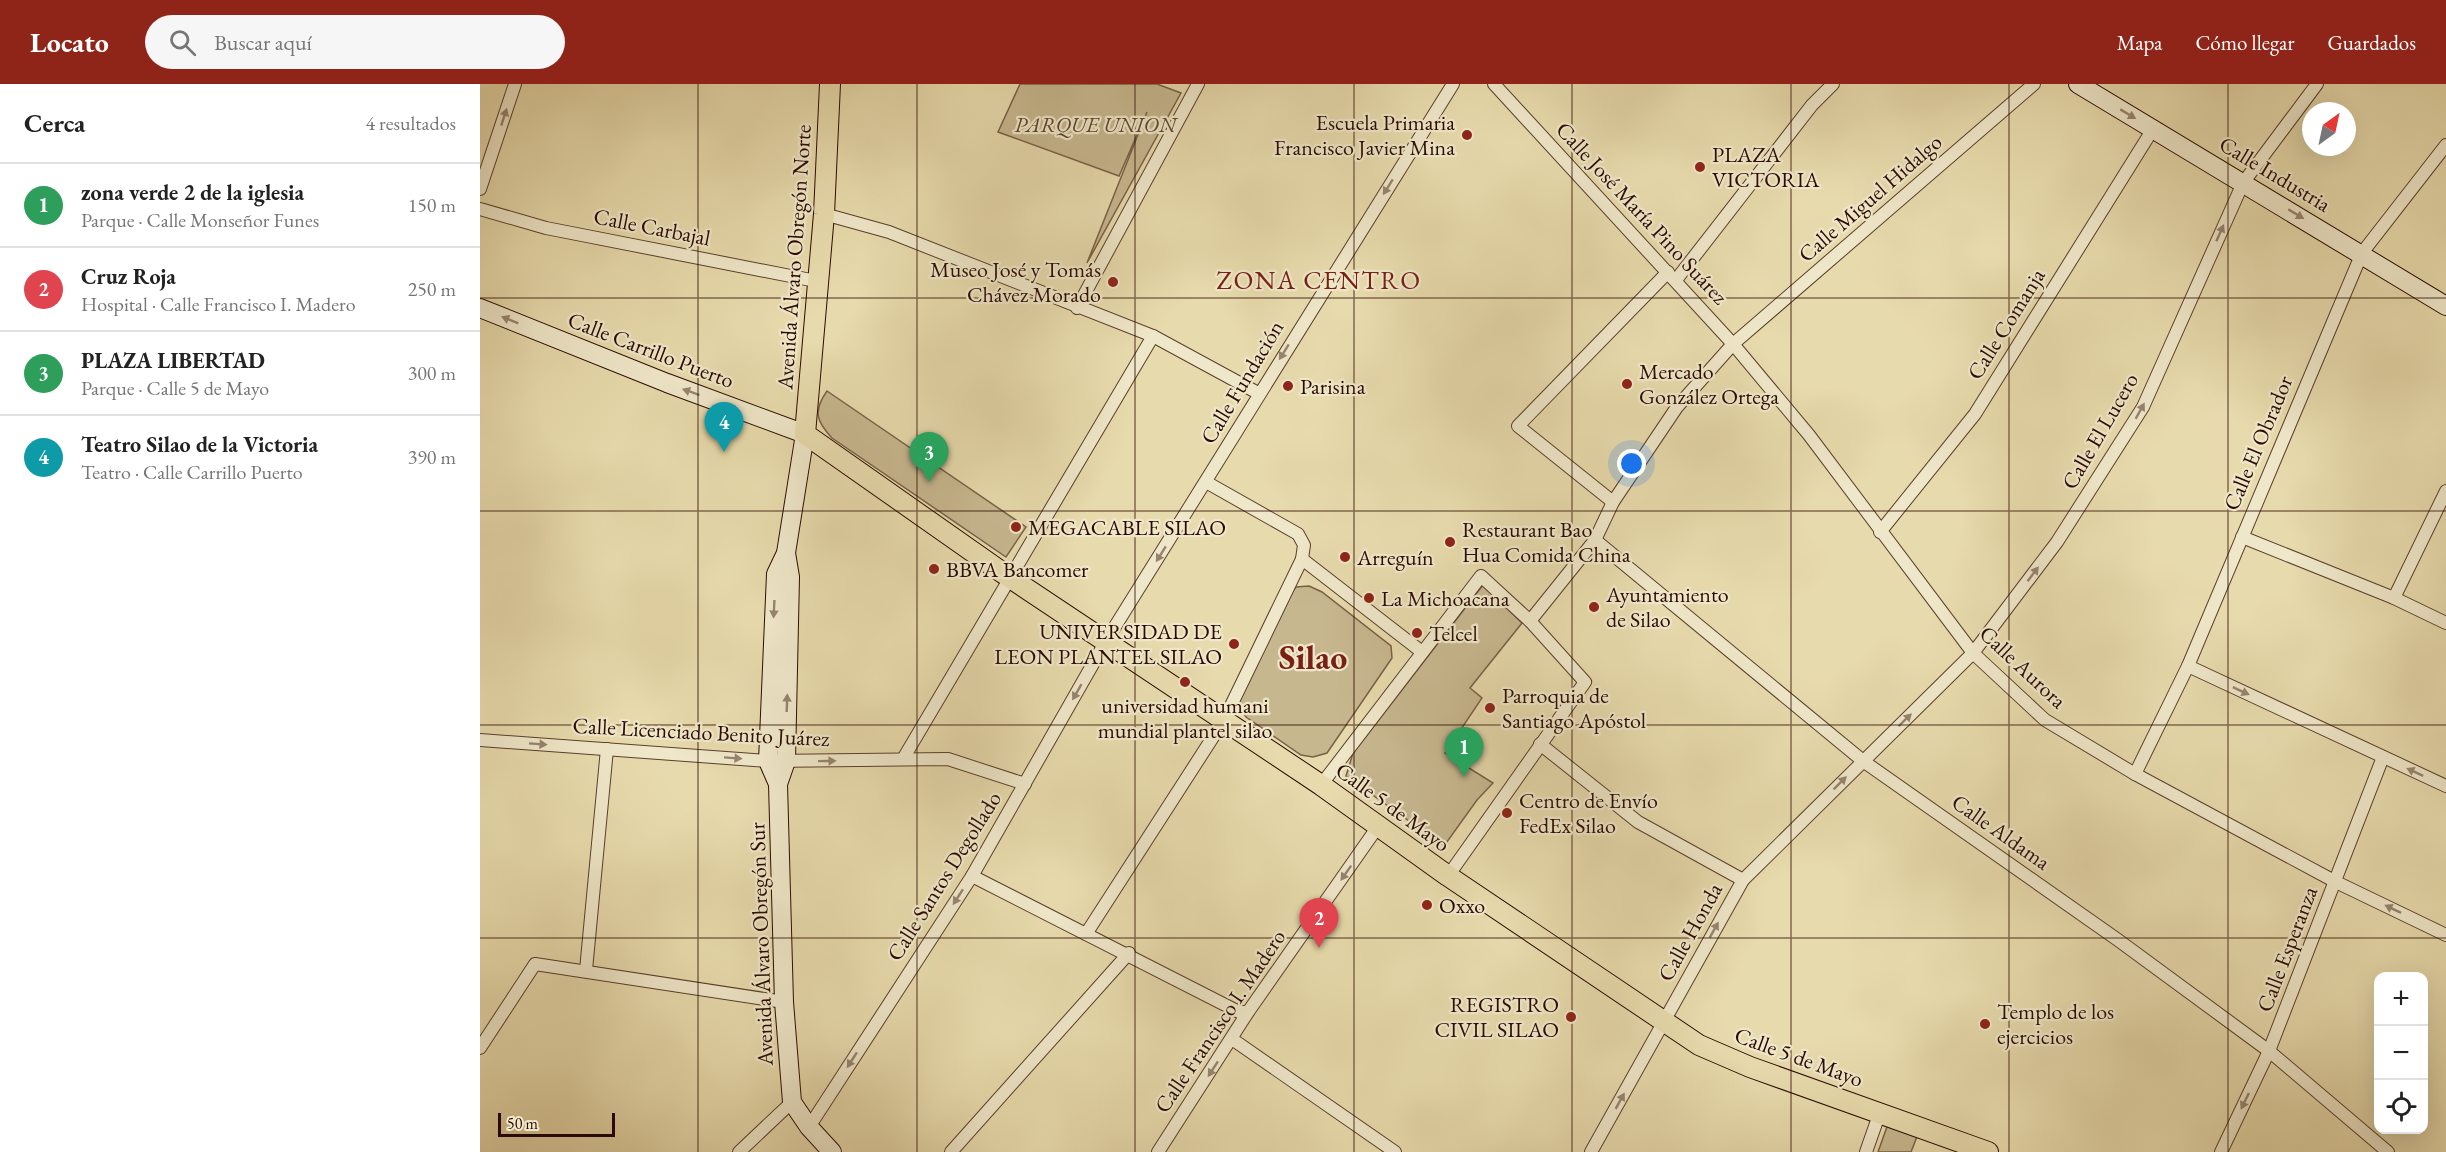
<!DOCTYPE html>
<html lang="es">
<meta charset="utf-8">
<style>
:root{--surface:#fff;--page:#f6f6f6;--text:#222;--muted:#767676;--line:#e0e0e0;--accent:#8f2418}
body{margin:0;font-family:"EB Garamond",serif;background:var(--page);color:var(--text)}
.controls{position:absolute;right:18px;bottom:18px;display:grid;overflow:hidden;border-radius:12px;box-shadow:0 6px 24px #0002}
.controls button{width:54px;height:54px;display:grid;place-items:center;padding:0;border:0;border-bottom:2px solid var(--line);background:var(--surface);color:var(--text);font:30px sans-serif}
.compass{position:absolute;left:1822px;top:18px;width:54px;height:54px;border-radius:50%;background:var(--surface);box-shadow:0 6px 24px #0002;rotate:33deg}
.scale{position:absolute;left:18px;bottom:15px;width:117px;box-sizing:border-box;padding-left:6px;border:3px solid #2b0b01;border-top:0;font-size:16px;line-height:21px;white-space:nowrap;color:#2b0b01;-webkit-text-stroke:4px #efe7c9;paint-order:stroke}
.you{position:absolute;left:1152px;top:380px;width:21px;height:21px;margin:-15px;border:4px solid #fff;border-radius:50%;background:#1a73e8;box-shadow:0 0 0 9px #1a73e833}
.badge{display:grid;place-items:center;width:39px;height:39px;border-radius:50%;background:var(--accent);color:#fff;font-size:20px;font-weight:700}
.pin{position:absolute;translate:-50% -50px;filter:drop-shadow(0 2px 3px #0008)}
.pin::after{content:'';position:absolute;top:32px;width:21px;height:18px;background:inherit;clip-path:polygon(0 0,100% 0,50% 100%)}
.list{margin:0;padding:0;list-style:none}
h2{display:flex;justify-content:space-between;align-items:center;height:78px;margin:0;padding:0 24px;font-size:26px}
h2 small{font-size:20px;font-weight:400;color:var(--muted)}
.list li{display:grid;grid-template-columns:39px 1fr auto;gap:18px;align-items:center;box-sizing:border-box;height:84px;padding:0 24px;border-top:2px solid var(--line)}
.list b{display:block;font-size:22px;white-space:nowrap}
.list p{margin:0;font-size:20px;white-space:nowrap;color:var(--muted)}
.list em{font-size:20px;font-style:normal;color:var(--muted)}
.icon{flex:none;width:33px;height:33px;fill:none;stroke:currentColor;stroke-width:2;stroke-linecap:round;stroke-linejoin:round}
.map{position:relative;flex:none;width:1966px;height:1068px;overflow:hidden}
header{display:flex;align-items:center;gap:36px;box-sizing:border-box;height:84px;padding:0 30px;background:var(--accent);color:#fff}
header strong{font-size:28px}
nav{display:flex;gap:33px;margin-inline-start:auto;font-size:21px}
.search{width:420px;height:54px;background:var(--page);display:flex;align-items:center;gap:15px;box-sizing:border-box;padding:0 21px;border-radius:33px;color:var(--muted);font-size:22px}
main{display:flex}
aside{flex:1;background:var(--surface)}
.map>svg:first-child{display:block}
.green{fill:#c7b78f;stroke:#796148;stroke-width:1.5}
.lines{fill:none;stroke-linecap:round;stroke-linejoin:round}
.street-casing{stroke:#5a3f2c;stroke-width:14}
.secondary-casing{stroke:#2b0b01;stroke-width:20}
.primary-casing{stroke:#2b0b01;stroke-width:22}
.street{stroke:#efe7c9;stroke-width:12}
.secondary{stroke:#efe7c9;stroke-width:18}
.primary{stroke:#e7daac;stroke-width:20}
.oneway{fill:#97846f}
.grid{fill:none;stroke:#2b0b01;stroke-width:1.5;stroke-opacity:0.55}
.poi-dot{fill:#8f2418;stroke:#efe7c9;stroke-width:2}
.labels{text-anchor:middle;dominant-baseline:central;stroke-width:4.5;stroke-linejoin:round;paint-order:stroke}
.poi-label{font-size:22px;fill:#2b0b01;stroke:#efe7c9;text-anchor:start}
.park-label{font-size:22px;font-style:italic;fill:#624733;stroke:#efe7c9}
.street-label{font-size:22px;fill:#2b0b01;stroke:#efe7c9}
.quarter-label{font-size:26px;letter-spacing:1.5px;fill:#7a1f14;stroke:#efe7c9}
.town-label{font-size:34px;font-weight:bold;fill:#7a1f14;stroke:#efe7c9}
</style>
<header>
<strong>Locato</strong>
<div class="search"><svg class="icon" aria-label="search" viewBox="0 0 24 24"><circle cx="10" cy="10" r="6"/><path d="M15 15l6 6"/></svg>Buscar aquí</div>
<nav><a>Mapa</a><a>Cómo llegar</a><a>Guardados</a></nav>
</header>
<main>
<aside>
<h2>Cerca<small>4 resultados</small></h2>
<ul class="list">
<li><span class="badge" style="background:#2e9e5b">1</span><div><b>zona verde 2 de la iglesia</b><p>Parque · Calle Monseñor Funes</p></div><em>150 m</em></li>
<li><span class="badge" style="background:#e0444e">2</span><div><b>Cruz Roja</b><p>Hospital · Calle Francisco I. Madero</p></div><em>250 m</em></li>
<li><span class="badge" style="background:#2e9e5b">3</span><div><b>PLAZA LIBERTAD</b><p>Parque · Calle 5 de Mayo</p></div><em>300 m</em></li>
<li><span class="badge" style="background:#0f9aa8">4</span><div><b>Teatro Silao de la Victoria</b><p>Teatro · Calle Carrillo Puerto</p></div><em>390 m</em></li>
</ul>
</aside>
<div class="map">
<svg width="1966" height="1068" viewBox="0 0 1966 1068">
<rect width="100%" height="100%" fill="#e7daac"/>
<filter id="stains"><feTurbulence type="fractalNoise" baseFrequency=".00333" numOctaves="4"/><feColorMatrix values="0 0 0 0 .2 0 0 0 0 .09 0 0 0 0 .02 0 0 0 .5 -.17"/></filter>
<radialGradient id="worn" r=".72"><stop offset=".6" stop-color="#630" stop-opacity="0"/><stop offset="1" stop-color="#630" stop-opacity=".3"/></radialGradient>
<g class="green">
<path d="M540,0H677L701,9L607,179L667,28L639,92L518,48Z"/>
<path d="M347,307L546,443L526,473L352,354C336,337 333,327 347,307Z"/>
<path d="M1003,501L1042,539L990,604L1002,614L965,669L1013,699L997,716L964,762L866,692L873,669Z"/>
<path d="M829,502L842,508L911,562L912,574L847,669L833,673L821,671L766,633L759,622L758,612L808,513L816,503Z"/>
<path d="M1408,1040L1438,1050L1431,1068H1398Z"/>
</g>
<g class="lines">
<g class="street-casing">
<g id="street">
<path d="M1014,0L1253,260L1329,351L1493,569L1565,636L1655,690L1856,798L1966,851"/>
<path d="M0,105L35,0"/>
<path d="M0,125L66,144L336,197"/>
<path d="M344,130L409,148L673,252L778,309"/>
<path d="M1196,196L1332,21L1353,0"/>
<path d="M597,224L718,0"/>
<path d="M726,398L818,450L824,461L822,475L942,568"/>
<path d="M1133,418L1038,342L1188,188"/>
<path d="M1400,448L1495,330L1673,45"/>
<path d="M1762,453L1914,514L1966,539"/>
<path d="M1115,456L1383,677L1638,856L1789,967L1908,1068"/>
<path d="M1914,514L1966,407"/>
<path d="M1050,537L1115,456L1133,418L1197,323L1253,260L1554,0"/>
<path d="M1708,582L1966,702"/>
<path d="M0,656L288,677L468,675L545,700"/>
<path d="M1060,660L1158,738L1263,796"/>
<path d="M423,675L673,252"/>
<path d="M1655,690L1708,582L1882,169L1966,61"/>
<path d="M841,701L1001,492L1050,537L1105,598L968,792"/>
<path d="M492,792L759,928H768"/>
<path d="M606,850L744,636L822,475"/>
<path d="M106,886L127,665"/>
<path d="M752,955L915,1068"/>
<path d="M0,964L55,880L304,918"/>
<path d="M329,1043L492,792L626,557L973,0"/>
<path d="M259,1068L312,1018"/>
<path d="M471,1068L649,869"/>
<path d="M678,1068L768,928L899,741"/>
<path d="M1111,1068L1263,796L1493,569L1577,458L1663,323L1763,99L1837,0"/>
<path d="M1386,1068L1400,1028"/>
<path d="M1741,1068L1789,967L1903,673"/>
</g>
</g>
<g class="secondary-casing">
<g id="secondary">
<path d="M1598,0L1966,222"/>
<path d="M0,224L187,299L325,350L306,469L296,490L288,677L298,700"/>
<path d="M306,469L310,493L306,677L298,700L304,918L312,1018L329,1043L352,1068"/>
</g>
</g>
<g class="primary-casing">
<path id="primary" d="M350,0L344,130L325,350L523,489L841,701L968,792L1219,961L1270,983L1508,1068"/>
</g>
<use href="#street" class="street"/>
<use href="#secondary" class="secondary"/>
<use href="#primary" class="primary"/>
</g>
<defs><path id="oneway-solid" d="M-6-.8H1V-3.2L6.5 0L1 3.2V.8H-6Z" transform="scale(1.5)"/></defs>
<g class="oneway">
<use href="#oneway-solid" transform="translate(1648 30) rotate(31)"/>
<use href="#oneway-solid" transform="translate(24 33) rotate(-72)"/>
<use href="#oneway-solid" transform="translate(908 103) rotate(122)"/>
<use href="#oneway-solid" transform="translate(1816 130) rotate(31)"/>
<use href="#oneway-solid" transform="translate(1740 149) rotate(-66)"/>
<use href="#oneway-solid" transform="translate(30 236) rotate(-158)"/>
<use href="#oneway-solid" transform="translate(804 268) rotate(122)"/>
<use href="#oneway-solid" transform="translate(211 308) rotate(-160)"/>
<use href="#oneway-solid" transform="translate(1660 327) rotate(-61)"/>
<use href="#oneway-solid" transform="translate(681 470) rotate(122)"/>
<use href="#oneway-solid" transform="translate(1553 490) rotate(-53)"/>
<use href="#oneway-solid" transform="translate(294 525) rotate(93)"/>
<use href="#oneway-solid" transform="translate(1761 607) rotate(25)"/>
<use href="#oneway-solid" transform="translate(597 608) rotate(120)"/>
<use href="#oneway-solid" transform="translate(307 619) rotate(-88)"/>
<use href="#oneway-solid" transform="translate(1425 636) rotate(-44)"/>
<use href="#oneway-solid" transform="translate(58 660) rotate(4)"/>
<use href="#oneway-solid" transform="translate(253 674) rotate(4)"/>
<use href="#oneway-solid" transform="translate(347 677) rotate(-1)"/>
<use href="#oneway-solid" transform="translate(1935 688) rotate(-155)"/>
<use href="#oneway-solid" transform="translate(1360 699) rotate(-45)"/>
<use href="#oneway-solid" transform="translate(866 789) rotate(125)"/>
<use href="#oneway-solid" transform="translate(478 813) rotate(123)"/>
<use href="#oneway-solid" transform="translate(1913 825) rotate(-154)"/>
<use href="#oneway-solid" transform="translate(1234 846) rotate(-61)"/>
<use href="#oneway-solid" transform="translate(372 976) rotate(123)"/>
<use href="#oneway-solid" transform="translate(733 985) rotate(123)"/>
<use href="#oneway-solid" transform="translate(1140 1017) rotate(-61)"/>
<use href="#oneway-solid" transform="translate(1765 1017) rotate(116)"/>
</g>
<path class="grid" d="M218,0V1068M437,0V1068M655,0V1068M874,0V1068M1092,0V1068M1311,0V1068M1529,0V1068M1748,0V1068M0,214H1966M0,427H1966M0,641H1966M0,854H1966"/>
<g class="poi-dot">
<circle cx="987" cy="51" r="6"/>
<circle cx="1220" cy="83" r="6"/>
<circle cx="633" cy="198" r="6"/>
<circle cx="1147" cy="300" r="6"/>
<circle cx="808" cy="302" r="6"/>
<circle cx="536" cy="443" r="6"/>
<circle cx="970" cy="458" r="6"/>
<circle cx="865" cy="473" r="6"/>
<circle cx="454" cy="485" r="6"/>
<circle cx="889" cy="514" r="6"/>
<circle cx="1114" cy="523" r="6"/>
<circle cx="937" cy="549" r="6"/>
<circle cx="754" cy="560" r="6"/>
<circle cx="705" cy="598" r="6"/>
<circle cx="1010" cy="624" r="6"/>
<circle cx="1027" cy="729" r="6"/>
<circle cx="947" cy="821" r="6"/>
<circle cx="1091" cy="933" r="6"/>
<circle cx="1505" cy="940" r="6"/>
</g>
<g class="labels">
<g class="poi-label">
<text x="975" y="38" text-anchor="end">Escuela Primaria<tspan x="975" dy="25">Francisco Javier Mina</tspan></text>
<text x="1232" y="70">PLAZA<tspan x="1232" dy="25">VICTORIA</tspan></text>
<text x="621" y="185" text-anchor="end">Museo José y Tomás<tspan x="621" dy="25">Chávez Morado</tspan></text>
<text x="1159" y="287">Mercado<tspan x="1159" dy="25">González Ortega</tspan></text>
<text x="820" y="302">Parisina</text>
<text x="548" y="443">MEGACABLE SILAO</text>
<text x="982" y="445">Restaurant Bao<tspan x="982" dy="25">Hua Comida China</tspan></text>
<text x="877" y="473">Arreguín</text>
<text x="466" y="485">BBVA Bancomer</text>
<text x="1126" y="510">Ayuntamiento<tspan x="1126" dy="25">de Silao</tspan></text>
<text x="901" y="514">La Michoacana</text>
<text x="742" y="547" text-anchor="end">UNIVERSIDAD DE<tspan x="742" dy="25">LEON PLANTEL SILAO</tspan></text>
<text x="949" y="549">Telcel</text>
<text x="1022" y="611">Parroquia de<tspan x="1022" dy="25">Santiago Apóstol</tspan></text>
<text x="705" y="621" text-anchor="middle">universidad humani<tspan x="705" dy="25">mundial plantel silao</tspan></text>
<text x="1039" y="716">Centro de Envío<tspan x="1039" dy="25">FedEx Silao</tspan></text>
<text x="959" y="821">Oxxo</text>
<text x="1079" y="920" text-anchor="end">REGISTRO<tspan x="1079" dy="25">CIVIL SILAO</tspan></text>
<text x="1517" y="927">Templo de los<tspan x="1517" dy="25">ejercicios</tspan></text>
</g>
<g class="park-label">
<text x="615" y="40">PARQUE UNION</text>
</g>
<g class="street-label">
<text transform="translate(1795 90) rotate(31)">Calle Industria</text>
<text transform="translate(1390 114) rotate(-41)">Calle Miguel Hidalgo</text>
<text transform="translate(1162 129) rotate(47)">Calle José María Pino Suárez</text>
<text transform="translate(172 143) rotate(11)">Calle Carbajal</text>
<text transform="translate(314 173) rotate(-86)">Avenida Álvaro Obregón Norte</text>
<text transform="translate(1526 240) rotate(-58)">Calle Comanja</text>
<text transform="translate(171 266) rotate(21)">Calle Carrillo Puerto</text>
<text transform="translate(762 298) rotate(-59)">Calle Fundación</text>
<text transform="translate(1620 347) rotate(-60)">Calle El Lucero</text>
<text transform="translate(1778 359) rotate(-67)">Calle El Obrador</text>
<text transform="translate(1543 583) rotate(43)">Calle Aurora</text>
<text transform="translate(221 648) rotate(3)">Calle Licenciado Benito Juárez</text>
<text transform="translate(913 723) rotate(36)">Calle 5 de Mayo</text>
<text transform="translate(1521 748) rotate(35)">Calle Aldama</text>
<text transform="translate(464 792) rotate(-58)">Calle Santos Degollado</text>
<text transform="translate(1210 848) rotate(-61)">Calle Honda</text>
<text transform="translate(281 860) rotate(-92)">Avenida Álvaro Obregón Sur</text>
<text transform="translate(1807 865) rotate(-69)">Calle Esperanza</text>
<text transform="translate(740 937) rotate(-56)">Calle Francisco I. Madero</text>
<text transform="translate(1319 973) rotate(20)">Calle 5 de Mayo</text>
</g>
<g class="quarter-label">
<text x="839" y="196">ZONA CENTRO</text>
</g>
<g class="town-label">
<text x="833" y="573">Silao</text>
</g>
</g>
<rect width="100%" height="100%" filter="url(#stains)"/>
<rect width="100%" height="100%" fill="url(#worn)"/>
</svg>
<div class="controls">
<button>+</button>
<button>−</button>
<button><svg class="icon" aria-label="locate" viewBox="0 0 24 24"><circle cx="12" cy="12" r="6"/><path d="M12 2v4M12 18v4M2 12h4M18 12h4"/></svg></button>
</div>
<svg class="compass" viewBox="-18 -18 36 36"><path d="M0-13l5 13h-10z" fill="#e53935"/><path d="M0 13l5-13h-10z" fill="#767676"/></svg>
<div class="scale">50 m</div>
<div class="you"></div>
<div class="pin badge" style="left:984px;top:693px;background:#2e9e5b">1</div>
<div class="pin badge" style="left:839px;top:864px;background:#e0444e">2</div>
<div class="pin badge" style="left:449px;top:398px;background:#2e9e5b">3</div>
<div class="pin badge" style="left:244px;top:368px;background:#0f9aa8">4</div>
</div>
</main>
